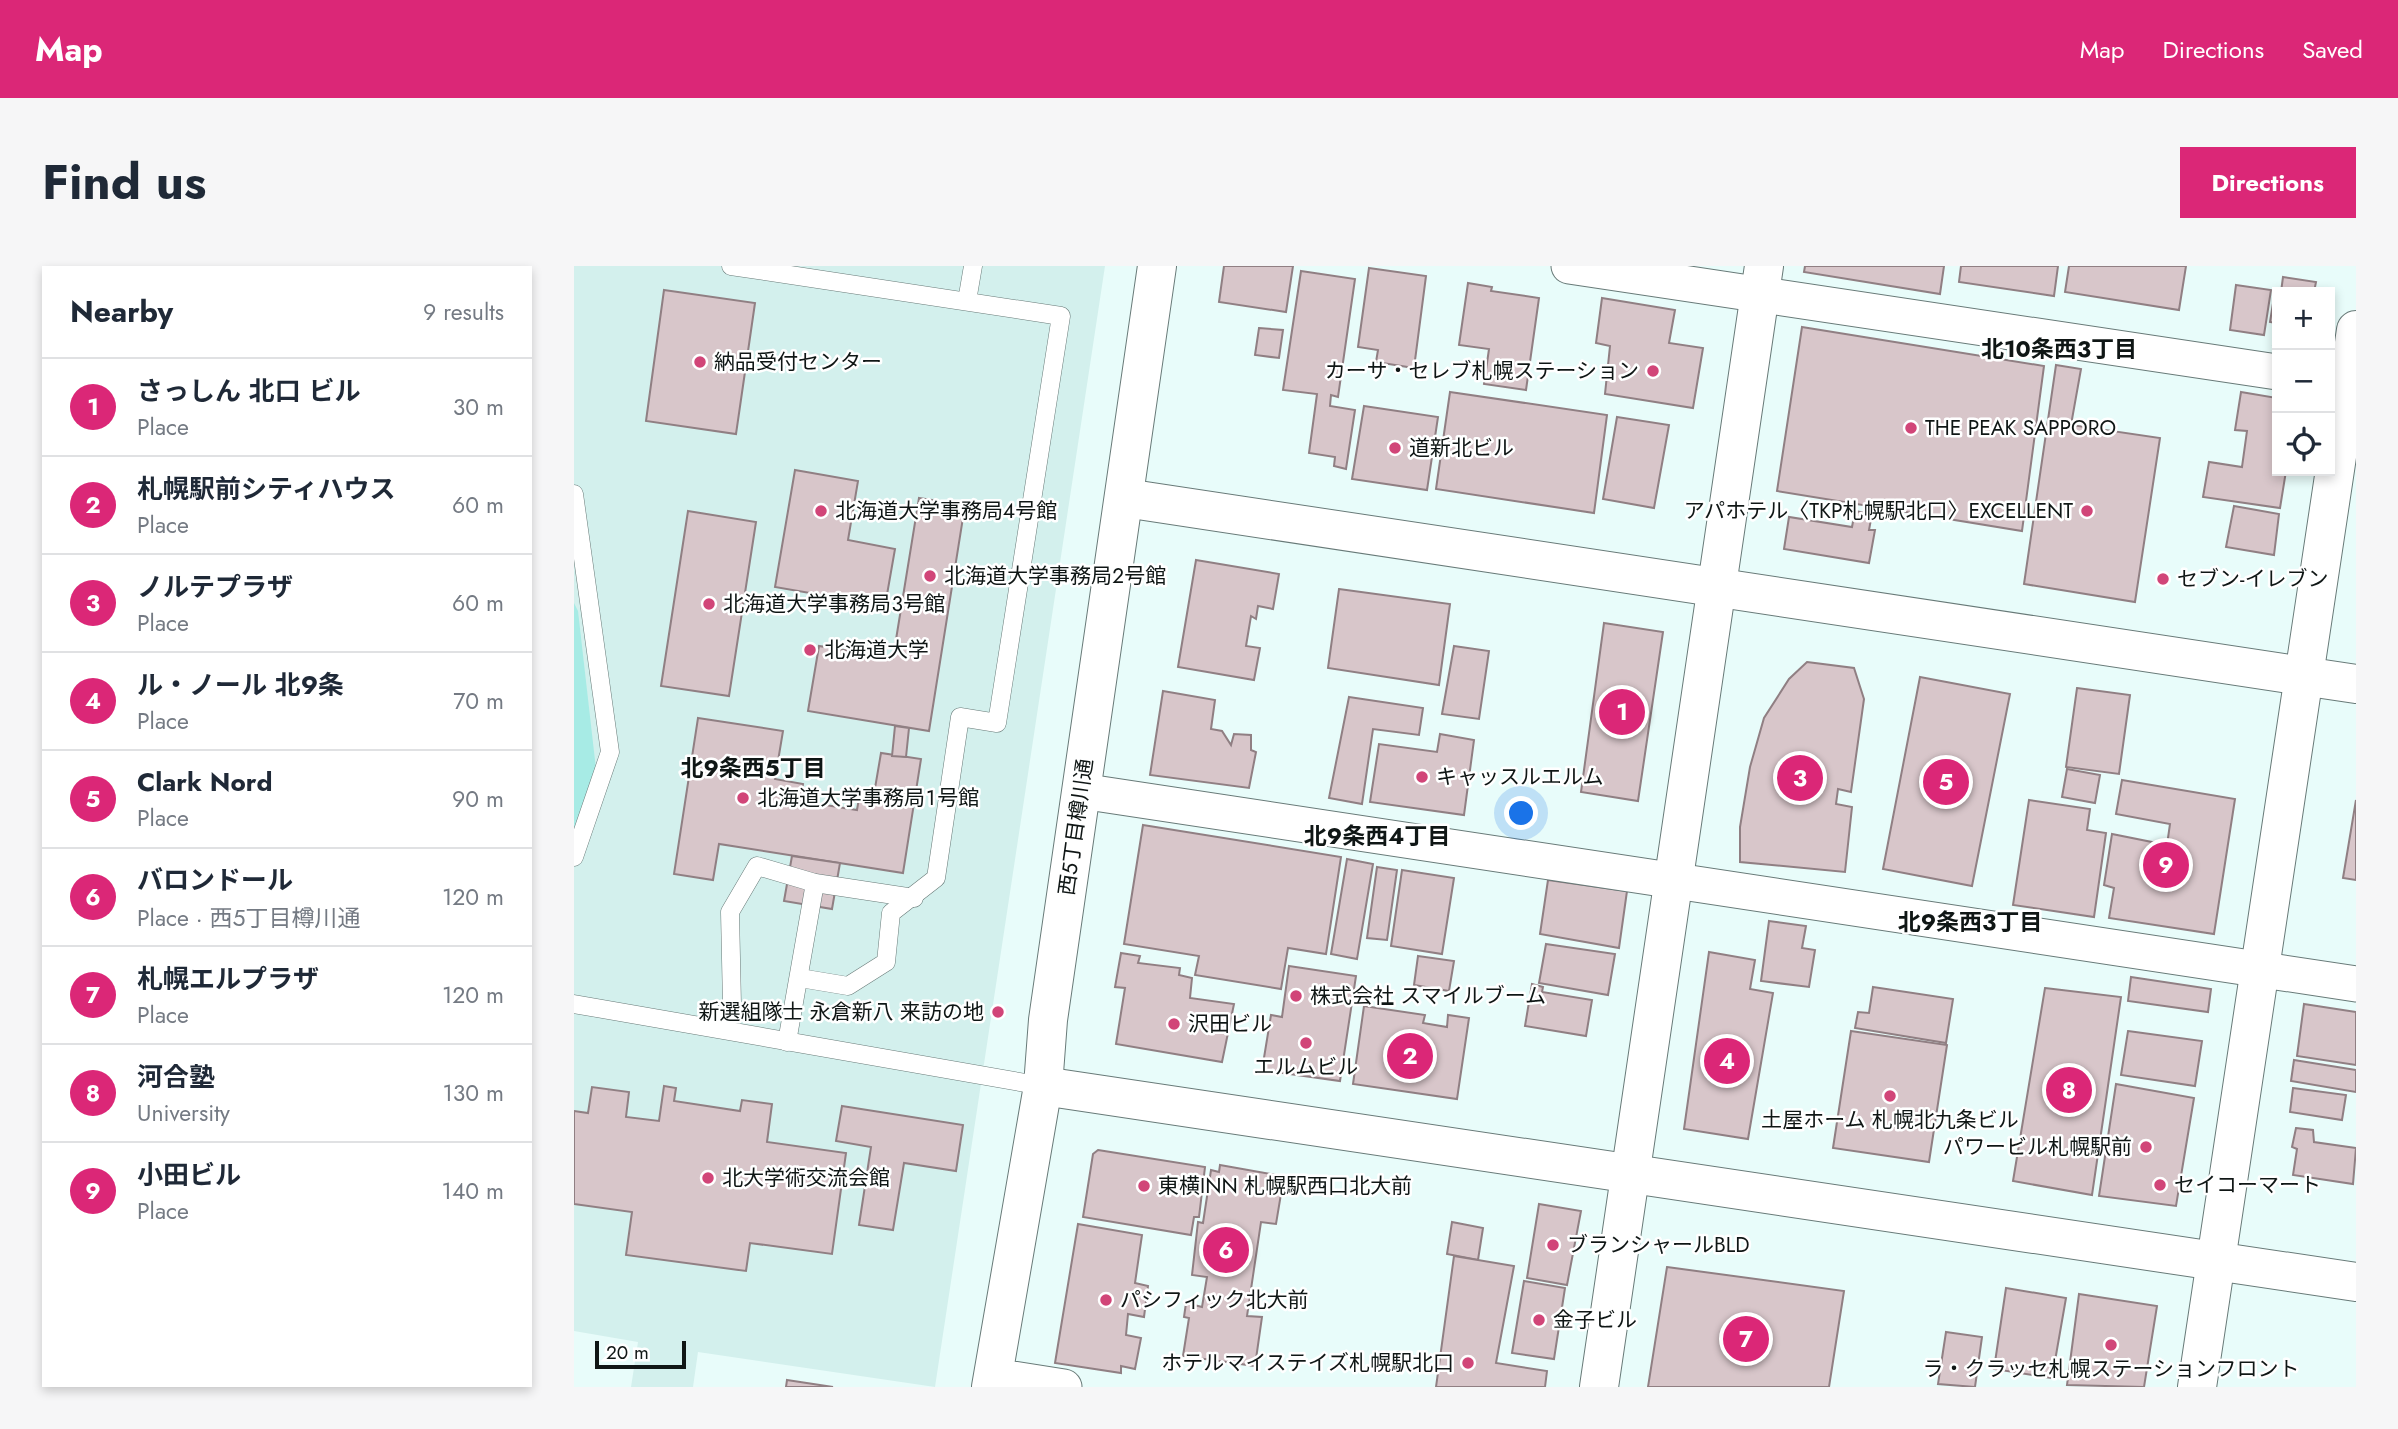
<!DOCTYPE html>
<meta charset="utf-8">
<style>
:root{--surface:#fff;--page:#f6f6f7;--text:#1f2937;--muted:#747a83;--line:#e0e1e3;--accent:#db2777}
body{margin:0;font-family:Jost,"Noto Sans JP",sans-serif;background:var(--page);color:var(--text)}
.controls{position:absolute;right:21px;top:21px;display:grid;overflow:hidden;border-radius:0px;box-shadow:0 4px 10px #0003}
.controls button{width:63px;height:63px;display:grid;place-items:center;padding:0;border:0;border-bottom:2px solid var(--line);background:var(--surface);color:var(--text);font:35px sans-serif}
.scale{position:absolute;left:21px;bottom:18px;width:91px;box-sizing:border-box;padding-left:7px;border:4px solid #0f1615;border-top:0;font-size:19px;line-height:24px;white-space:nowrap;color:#0f1615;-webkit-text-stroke:5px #fff;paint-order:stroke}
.you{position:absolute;left:948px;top:548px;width:24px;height:24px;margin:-18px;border:5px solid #fff;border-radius:50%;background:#1a73e8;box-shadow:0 0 0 10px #1a73e833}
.badge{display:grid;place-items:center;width:46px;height:46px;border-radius:50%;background:var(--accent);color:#fff;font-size:23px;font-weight:700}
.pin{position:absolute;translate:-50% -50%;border:4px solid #fff;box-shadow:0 2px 7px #0006}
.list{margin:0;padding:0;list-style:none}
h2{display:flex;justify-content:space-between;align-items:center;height:91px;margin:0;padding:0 28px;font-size:30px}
h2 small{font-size:23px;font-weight:400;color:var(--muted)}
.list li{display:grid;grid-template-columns:46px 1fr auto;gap:21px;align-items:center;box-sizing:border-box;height:98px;padding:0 28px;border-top:2px solid var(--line)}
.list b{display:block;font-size:26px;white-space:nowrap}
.list p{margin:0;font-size:23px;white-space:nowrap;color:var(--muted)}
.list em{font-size:23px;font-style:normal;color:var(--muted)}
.icon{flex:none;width:38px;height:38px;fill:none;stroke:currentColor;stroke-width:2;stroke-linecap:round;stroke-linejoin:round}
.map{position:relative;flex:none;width:1782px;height:1121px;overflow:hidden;border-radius:0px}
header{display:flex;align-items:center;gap:42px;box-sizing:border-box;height:98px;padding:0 35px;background:var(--accent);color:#fff}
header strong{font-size:33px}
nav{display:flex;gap:38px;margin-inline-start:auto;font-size:24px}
.intro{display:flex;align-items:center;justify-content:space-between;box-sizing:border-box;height:168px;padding:0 42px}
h1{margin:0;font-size:49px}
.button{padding:18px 32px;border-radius:0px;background:var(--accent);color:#fff;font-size:24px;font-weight:700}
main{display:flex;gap:42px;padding:0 42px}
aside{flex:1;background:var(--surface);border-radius:0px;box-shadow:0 4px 10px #0003}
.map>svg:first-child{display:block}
.built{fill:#d3f0ed}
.green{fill:#a7ebe5}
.building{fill:#d8c6ca;stroke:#907f83;stroke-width:2}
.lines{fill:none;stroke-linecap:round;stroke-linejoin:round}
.service-casing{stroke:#687a78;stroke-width:19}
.minor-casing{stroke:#687a78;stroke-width:37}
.tertiary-casing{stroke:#687a78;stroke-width:40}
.service{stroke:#fff;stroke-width:18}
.minor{stroke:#fff;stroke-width:35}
.tertiary{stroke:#fff;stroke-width:38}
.poi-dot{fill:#d14578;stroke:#fff;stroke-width:2.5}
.labels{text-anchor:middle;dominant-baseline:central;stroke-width:5;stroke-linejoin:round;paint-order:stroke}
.poi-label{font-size:21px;fill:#0f1615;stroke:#fff;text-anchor:start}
.street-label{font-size:21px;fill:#0f1615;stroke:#fff}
.neighbourhood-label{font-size:23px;font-weight:bold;fill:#0f1615;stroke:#fff}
</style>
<header>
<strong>Map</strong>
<nav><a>Map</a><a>Directions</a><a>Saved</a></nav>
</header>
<div class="intro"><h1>Find us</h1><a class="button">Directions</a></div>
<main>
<aside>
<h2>Nearby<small>9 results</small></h2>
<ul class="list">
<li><span class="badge">1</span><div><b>さっしん 北口 ビル</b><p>Place</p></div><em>30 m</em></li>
<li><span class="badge">2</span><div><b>札幌駅前シティハウス</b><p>Place</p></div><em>60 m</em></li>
<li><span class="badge">3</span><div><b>ノルテプラザ</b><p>Place</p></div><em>60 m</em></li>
<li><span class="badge">4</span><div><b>ル・ノール 北9条</b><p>Place</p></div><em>70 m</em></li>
<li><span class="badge">5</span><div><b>Clark Nord</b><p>Place</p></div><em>90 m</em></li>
<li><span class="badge">6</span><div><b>バロンドール</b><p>Place · 西5丁目樽川通</p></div><em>120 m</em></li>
<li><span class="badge">7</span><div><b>札幌エルプラザ</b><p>Place</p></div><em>120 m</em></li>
<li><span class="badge">8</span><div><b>河合塾</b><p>University</p></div><em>130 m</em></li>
<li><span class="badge">9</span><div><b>小田ビル</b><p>Place</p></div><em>140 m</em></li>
</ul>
</aside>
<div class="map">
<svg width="1782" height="1121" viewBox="0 0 1782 1121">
<rect width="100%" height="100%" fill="#e8fcfa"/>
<path class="built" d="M0,0H531L361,1121L124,1086L119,1121H57L64,1076L0,1065Z"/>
<path class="green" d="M0,337L4,345L22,503L0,563Z"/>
<g class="building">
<path d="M650,0H719L712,46L645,36Z"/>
<path d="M1231,0H1370L1366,28L1230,6Z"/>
<path d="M1387,0H1484L1480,30L1385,16Z"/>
<path d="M1495,0H1612L1605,44L1491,26Z"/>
<path d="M795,2L852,10L840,102L802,96L804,84L784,81Z"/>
<path d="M727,5L781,13L764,131L757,129L756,140L781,144L772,203L760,200L761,191L735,187L743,128L709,124Z"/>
<path d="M1709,11L1742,16L1740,26H1707Z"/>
<path d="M894,17L918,21L917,25L965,32L952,124L910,118L915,83L885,79Z"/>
<path d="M1662,19L1697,24L1690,69L1656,64Z"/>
<path d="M90,24L181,37L162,168L72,155Z"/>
<path d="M1700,31H1703V80L1699,79L1702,57L1696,56Z"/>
<path d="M1028,32L1101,44L1095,77L1129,82L1119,142L1031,128L1036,80L1022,77Z"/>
<path d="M1228,61L1470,100L1448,265L1203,225Z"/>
<path d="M685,62L709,64L705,92L681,89Z"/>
<path d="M1482,99L1507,103L1497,159L1586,172L1561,336L1450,318Z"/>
<path d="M876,126L1033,149L1020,247L862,223Z"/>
<path d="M1667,126L1703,132V205H1712L1706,242L1629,231L1635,196L1668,201L1673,165L1661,164Z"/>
<path d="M790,140L864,151L853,224L778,213Z"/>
<path d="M1043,151L1095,159L1080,242L1029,233Z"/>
<path d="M221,204L284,215L274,274L321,283L311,340L201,321Z"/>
<path d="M345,232L391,239L355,465L234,445L245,380L319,392Z"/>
<path d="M1660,240L1705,248L1700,289L1652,281Z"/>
<path d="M114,245L182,256L155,430L87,420Z"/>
<path d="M1281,245L1298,248L1295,264H1301L1295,297L1210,283L1215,251L1278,261Z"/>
<path d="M622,294L705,308L699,343L684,340L682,353L677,350L672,380L686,382L680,414L604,401Z"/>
<path d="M765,323L876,338L865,419L754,402Z"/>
<path d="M1030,357L1089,366L1064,535L1007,526Z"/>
<path d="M880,380L915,385L905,453L868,448Z"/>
<path d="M1233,396L1280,402L1290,433L1277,526L1264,523L1262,538L1278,541L1271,606L1166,596V561L1176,501L1190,452L1215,413Z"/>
<path d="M1346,411L1436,428L1398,620L1309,603Z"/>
<path d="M1503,422L1556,429L1545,508L1492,501Z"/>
<path d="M589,425L641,434L637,463L648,465L657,479L660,468L677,469V484L682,486L675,522L576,509Z"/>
<path d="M775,431L849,442L845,469L799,463L788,538L755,532Z"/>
<path d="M124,452L209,465L201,513L229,518L226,535L283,544L286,526L300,528L307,487L347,493L329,607L145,578L139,614L100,608Z"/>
<path d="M321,460L335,462L332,491L318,490Z"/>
<path d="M866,468L900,474L890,549L796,536L805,478L863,486Z"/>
<path d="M1493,503L1526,509L1521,537L1488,531Z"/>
<path d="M1548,514L1661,533L1640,668L1535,652L1540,622L1530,619L1538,568L1593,579L1596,558L1542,548Z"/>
<path d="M1455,534L1516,543L1513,564L1532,567L1520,651L1439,639Z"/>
<path d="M1782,534V614L1769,612Z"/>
<path d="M569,559L767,591L752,688L714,682L707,723L621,709L625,690L550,678Z"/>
<path d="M218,590L266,597L258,643L210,635Z"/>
<path d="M773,593L799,598L783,693L757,688Z"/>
<path d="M803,601L823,604L813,674L793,672Z"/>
<path d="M828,604L880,612L868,688L817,680Z"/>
<path d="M974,614L1053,625L1045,682L966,668Z"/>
<path d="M1195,655L1232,660L1228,682L1241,684L1235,721L1187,715Z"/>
<path d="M972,678L1041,688L1034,729L965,717Z"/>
<path d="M1135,686L1181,694L1176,723L1199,727L1174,873L1110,863Z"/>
<path d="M547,687L566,690L564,697L606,702L605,709L618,712L616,732L660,738L648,796L542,778L551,722L541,721Z"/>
<path d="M844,690L880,695L875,725L840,719Z"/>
<path d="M715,700L782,710L766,815L688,804L697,749L708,751Z"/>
<path d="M1557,711L1637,723L1634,746L1554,735Z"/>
<path d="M958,718L969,721L968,726L1018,734L1012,770L951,760Z"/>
<path d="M1299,721L1379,733L1372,777L1281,762L1284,746L1295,747Z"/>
<path d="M1471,722L1547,731L1518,929L1439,915Z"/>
<path d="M1730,738L1782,746V799L1723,790Z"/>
<path d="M790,740L851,749L849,757L873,761L874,749L895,752L883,833L779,818Z"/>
<path d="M1277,765L1373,779L1355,896L1259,882Z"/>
<path d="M1554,765L1628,775L1621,820L1547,809Z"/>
<path d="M1720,794L1782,804V826L1717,815Z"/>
<path d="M1542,818L1620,832L1602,940L1525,930Z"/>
<path d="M90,820L102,822L100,835L166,845L168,834L198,838L193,876L272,887L258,988L176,977L172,1005L52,989L58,946L0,938V845L14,847L18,821L55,826L52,851L85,855Z"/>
<path d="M1719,822L1772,829L1768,854L1716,846Z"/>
<path d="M268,840L389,859L382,905L330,897L319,964L285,959L297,881L262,875Z"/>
<path d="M1722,862L1739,864L1740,876L1782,882L1779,918L1719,909L1723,883L1718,881Z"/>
<path d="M524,884L631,901L625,951H620L617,969L509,951L519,888Z"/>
<path d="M646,899L702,909V916H709L702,958L687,956L673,1050L688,1051L681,1100L609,1090L615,1052L610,1051L612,1037L628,1041L633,1011L618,1009L624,956L629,957L637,904L645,906Z"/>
<path d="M965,938L1007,945L993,1019L953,1012Z"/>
<path d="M878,956L909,962L904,994L873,988Z"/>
<path d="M504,958L568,969L561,1017L574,1020L570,1051L554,1048L552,1069L567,1072L561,1103L547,1100V1107L481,1097Z"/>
<path d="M880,990L940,1000L922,1097L973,1105L971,1121H862Z"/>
<path d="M1093,1001L1270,1025L1255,1121H1074Z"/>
<path d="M950,1015L991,1022L980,1093L938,1087Z"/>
<path d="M1432,1022L1492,1032L1478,1112L1420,1103Z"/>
<path d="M1505,1028L1583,1040L1570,1121L1493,1119Z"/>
<path d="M1372,1066L1408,1071L1401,1121L1364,1118Z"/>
<path d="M213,1114L259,1121H212Z"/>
</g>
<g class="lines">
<g class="service-casing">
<g id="service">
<path d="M157,0L487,50L423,457L386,451L362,612L317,647L312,696L274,720L226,712"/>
<path d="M393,35L399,0"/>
<path d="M0,228L36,486L0,591"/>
<path d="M0,738L469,820"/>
<path d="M137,761L158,739L156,646L183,600L241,617L340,632"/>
<path d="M213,776L241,617"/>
</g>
</g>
<g class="minor-casing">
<g id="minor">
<path d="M995,0L1703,106"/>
<path d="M507,525L1782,718"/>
<path d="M419,1110L490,1121"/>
</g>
</g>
<g class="tertiary-casing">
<g id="tertiary">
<path d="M551,232L1782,418"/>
<path d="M469,820L1782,1016"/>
<path d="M417,1121L469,820L474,754L583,0"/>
<path d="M1025,1121L1190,0"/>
<path d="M1623,1121L1782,64"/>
</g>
</g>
<use href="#service" class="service"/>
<use href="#minor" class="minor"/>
<use href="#tertiary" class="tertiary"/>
</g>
<g class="poi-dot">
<circle cx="126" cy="96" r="7"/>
<circle cx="1079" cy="105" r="7"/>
<circle cx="1337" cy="162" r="7"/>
<circle cx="821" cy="182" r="7"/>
<circle cx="247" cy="245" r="7"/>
<circle cx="1513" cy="245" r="7"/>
<circle cx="356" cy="310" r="7"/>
<circle cx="1589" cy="313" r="7"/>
<circle cx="135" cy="338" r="7"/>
<circle cx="236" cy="384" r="7"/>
<circle cx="848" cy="511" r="7"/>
<circle cx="169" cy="532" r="7"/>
<circle cx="722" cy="730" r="7"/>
<circle cx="424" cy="746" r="7"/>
<circle cx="600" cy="758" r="7"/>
<circle cx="732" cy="777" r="7"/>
<circle cx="1316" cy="830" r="7"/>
<circle cx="1572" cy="881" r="7"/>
<circle cx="134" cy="912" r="7"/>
<circle cx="1586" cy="919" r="7"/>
<circle cx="570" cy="920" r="7"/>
<circle cx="979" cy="979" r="7"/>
<circle cx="532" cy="1034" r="7"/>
<circle cx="965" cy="1054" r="7"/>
<circle cx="1537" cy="1079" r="7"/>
<circle cx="894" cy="1097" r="7"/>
</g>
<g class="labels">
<g class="poi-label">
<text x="140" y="96">納品受付センター</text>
<text x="1065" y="105" text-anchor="end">カーサ・セレブ札幌ステーション</text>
<text x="1351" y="162">THE PEAK SAPPORO</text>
<text x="835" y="182">道新北ビル</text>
<text x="261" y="245">北海道大学事務局４号館</text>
<text x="1499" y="245" text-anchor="end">アパホテル〈TKP札幌駅北口〉EXCELLENT</text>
<text x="370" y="310">北海道大学事務局２号館</text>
<text x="1603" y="313">セブン-イレブン</text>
<text x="149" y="338">北海道大学事務局３号館</text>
<text x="250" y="384">北海道大学</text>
<text x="862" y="511">キャッスルエルム</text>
<text x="183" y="532">北海道大学事務局１号館</text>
<text x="736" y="730">株式会社 スマイルブーム</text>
<text x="410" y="746" text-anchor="end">新選組隊士 永倉新八 来訪の地</text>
<text x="614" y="758">沢田ビル</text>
<text x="732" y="801" text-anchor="middle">エルムビル</text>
<text x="1316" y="854" text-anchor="middle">土屋ホーム 札幌北九条ビル</text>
<text x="1558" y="881" text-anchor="end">パワービル札幌駅前</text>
<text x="148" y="912">北大学術交流会館</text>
<text x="1600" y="919">セイコーマート</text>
<text x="584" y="920">東横INN 札幌駅西口北大前</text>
<text x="993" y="979">ブランシャールBLD</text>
<text x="546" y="1034">パシフィック北大前</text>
<text x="979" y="1054">金子ビル</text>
<text x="880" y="1097" text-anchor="end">ホテルマイステイズ札幌駅北口</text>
<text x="1537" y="1103" text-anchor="middle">ラ・クラッセ札幌ステーションフロント</text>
</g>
<g class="street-label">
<text transform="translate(502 561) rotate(-82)">西5丁目樽川通</text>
</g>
<g class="neighbourhood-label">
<text x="1485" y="83">北10条西3丁目</text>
<text x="179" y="502">北9条西5丁目</text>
<text x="803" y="570">北9条西4丁目</text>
<text x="1396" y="656">北9条西3丁目</text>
</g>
</g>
</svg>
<div class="controls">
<button>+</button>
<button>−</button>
<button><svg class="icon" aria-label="locate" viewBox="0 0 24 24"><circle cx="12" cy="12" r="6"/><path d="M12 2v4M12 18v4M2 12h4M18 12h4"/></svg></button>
</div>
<div class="scale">20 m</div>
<div class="you"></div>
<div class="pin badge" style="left:1048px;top:446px">1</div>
<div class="pin badge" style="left:836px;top:790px">2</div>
<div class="pin badge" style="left:1226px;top:512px">3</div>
<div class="pin badge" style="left:1153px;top:795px">4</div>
<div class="pin badge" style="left:1372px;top:516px">5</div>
<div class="pin badge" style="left:652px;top:984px">6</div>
<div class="pin badge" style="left:1172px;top:1073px">7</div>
<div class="pin badge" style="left:1495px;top:824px">8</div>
<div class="pin badge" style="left:1592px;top:599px">9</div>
</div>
</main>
